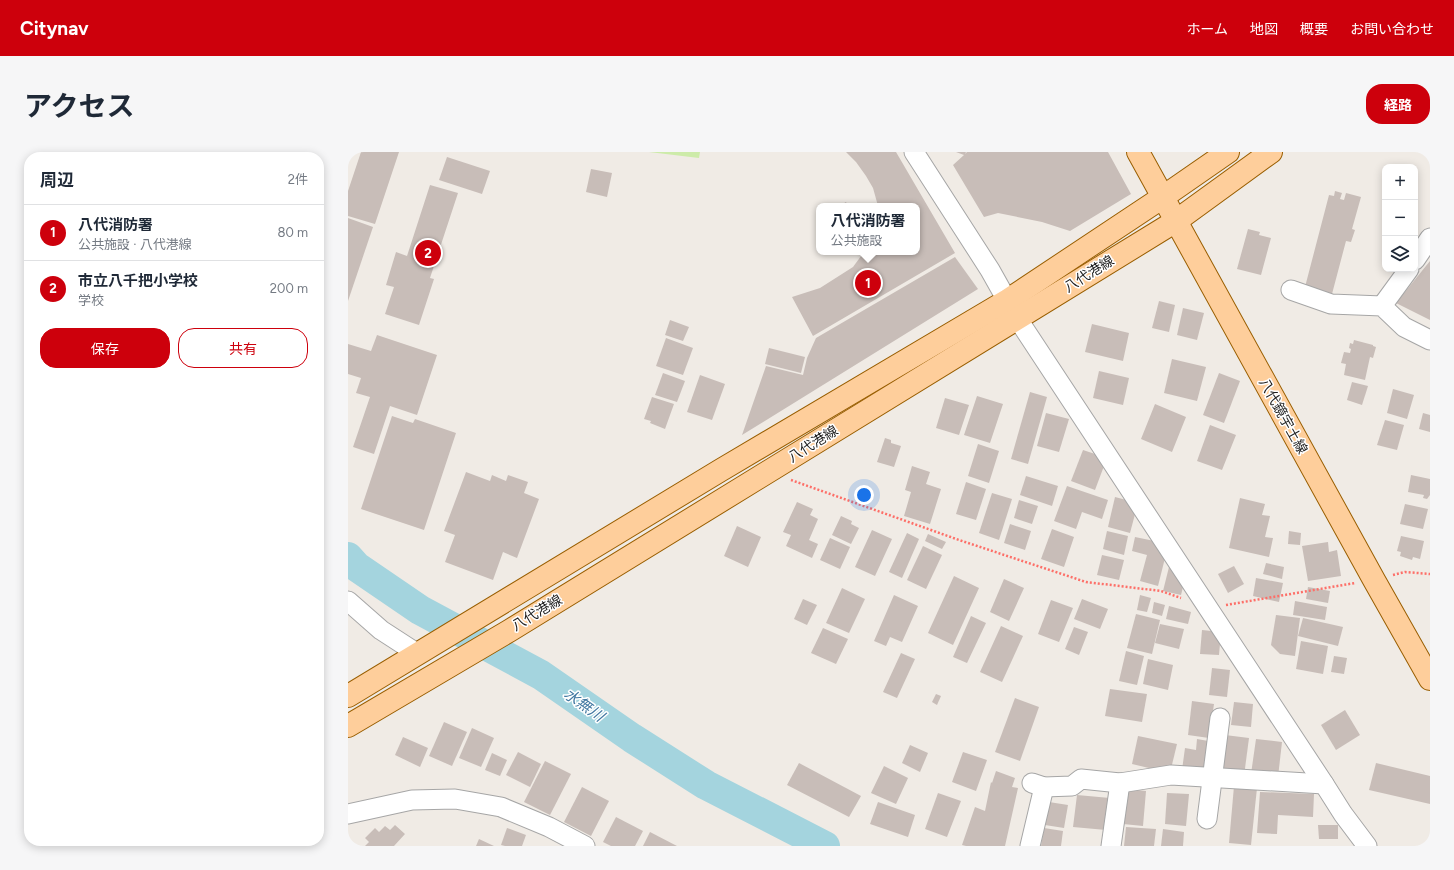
<!DOCTYPE html>
<html lang="ja">
<meta charset="utf-8">
<style>
:root{--surface:#fff;--page:#f6f6f7;--text:#1f2937;--muted:#747a83;--line:#e0e1e3;--accent:#cd000c}
body{margin:0;font-family:Figtree,"Noto Sans JP",sans-serif;background:var(--page);color:var(--text)}
.controls{position:absolute;right:12px;top:12px;display:grid;overflow:hidden;border-radius:8px;box-shadow:0 2px 10px #0003}
.controls button{width:36px;height:36px;display:grid;place-items:center;padding:0;border:0;border-bottom:1px solid var(--line);background:var(--surface);color:var(--text);font:20px sans-serif}
.you{position:absolute;left:516px;top:343px;width:14px;height:14px;margin:-10px;border:3px solid #fff;border-radius:50%;background:#1a73e8;box-shadow:0 0 0 6px #1a73e833}
.badge{display:grid;place-items:center;width:26px;height:26px;border-radius:50%;background:var(--accent);color:#fff;font-size:13px;font-weight:700}
.pin{position:absolute;translate:-50% -50%;border:2px solid #fff;box-shadow:0 1px 4px #0006}
.popup{position:absolute;left:468px;top:51px;width:104px;height:52px;box-sizing:border-box;display:grid;place-content:center;border-radius:8px;background:var(--surface);filter:drop-shadow(0 1px 3px #0005);font-size:13px;white-space:nowrap;color:var(--muted)}
.popup b{font-size:15px;color:var(--text)}
.popup::after{content:'';position:absolute;left:50%;top:100%;margin-left:-8px;border:8px solid transparent;border-top-color:var(--surface)}
.list{margin:0;padding:0;list-style:none}
h2{display:flex;justify-content:space-between;align-items:center;height:52px;margin:0;padding:0 16px;font-size:17px}
h2 small{font-size:13px;font-weight:400;color:var(--muted)}
.list li{display:grid;grid-template-columns:26px 1fr auto;gap:12px;align-items:center;box-sizing:border-box;height:56px;padding:0 16px;border-top:1px solid var(--line)}
.list b{display:block;font-size:15px;white-space:nowrap}
.list p{margin:0;font-size:13px;white-space:nowrap;color:var(--muted)}
.list em{font-size:13px;font-style:normal;color:var(--muted)}
.actions{display:flex;gap:8px;padding:12px 16px}
.actions a{flex:1;padding:9px 0;border:1px solid var(--accent);border-radius:16px;text-align:center;font-size:14px;color:var(--accent)}
.actions .main{background:var(--accent);color:#fff}
.icon{flex:none;width:22px;height:22px;fill:none;stroke:currentColor;stroke-width:2;stroke-linecap:round;stroke-linejoin:round}
.map{position:relative;flex:none;width:1082px;height:694px;overflow:hidden;border-radius:16px}
header{display:flex;align-items:center;gap:24px;box-sizing:border-box;height:56px;padding:0 20px;background:var(--accent);color:#fff}
header strong{font-size:19px}
nav{display:flex;gap:22px;margin-inline-start:auto;font-size:14px}
.intro{display:flex;align-items:center;justify-content:space-between;box-sizing:border-box;height:96px;padding:0 24px}
h1{margin:0;font-size:28px}
.button{padding:10px 18px;border-radius:16px;background:var(--accent);color:#fff;font-size:14px;font-weight:700}
main{display:flex;gap:24px;padding:0 24px}
aside{flex:1;background:var(--surface);border-radius:16px;box-shadow:0 2px 10px #0003}
.map>svg:first-child{display:block}
.grass{fill:#cdeba9}
.lines{fill:none;stroke-linecap:round;stroke-linejoin:round}
.river{stroke:#a4d4de;stroke-width:30}
.building{fill:#c8bdb8}
.minor-casing{stroke:#a6a6a6;stroke-width:21}
.major-casing{stroke:#995e00;stroke-width:24}
.path{stroke:#fd6f68;stroke-width:2.5;stroke-dasharray:2 2;stroke-linecap:butt}
.minor{stroke:#fff;stroke-width:19}
.major{stroke:#fece9b;stroke-width:22}
.labels{text-anchor:middle;dominant-baseline:central;stroke-width:3;stroke-linejoin:round;paint-order:stroke}
.street-label{font-size:14px;fill:#1f1f1f;stroke:#fff}
.water-label{font-size:15px;font-style:italic;fill:#4278a1;stroke:#fff}
</style>
<header>
<strong>Citynav</strong>
<nav><a>ホーム</a><a>地図</a><a>概要</a><a>お問い合わせ</a></nav>
</header>
<div class="intro"><h1>アクセス</h1><a class="button">経路</a></div>
<main>
<aside>
<h2>周辺<small>2件</small></h2>
<ul class="list">
<li><span class="badge">1</span><div><b>八代消防署</b><p>公共施設 · 八代港線</p></div><em>80 m</em></li>
<li><span class="badge">2</span><div><b>市立八千把小学校</b><p>学校</p></div><em>200 m</em></li>
</ul>
<div class="actions"><a class="main">保存</a><a>共有</a></div>
</aside>
<div class="map">
<svg width="1082" height="694" viewBox="0 0 1082 694">
<rect width="100%" height="100%" fill="#f0ebe5"/>
<path class="grass" d="M301,0H352L351,6Z"/>
<g class="lines">
<path class="river" d="M0,405L9,415L72,458L193,523L284,586L358,633L477,694"/>
</g>
<g class="building">
<path d="M13,0H51L27,72L0,64V39Z"/>
<path d="M498,0H548L607,101L465,184L444,145L472,136L505,115L516,100H569V54H530L525,36L518,24L508,10Z"/>
<path d="M608,0H618L617,2L619,0H760L783,42L722,79L694,70L650,61L636,65L605,13L616,3Z"/>
<path d="M99,5L142,19L134,42L91,28Z"/>
<path d="M243,17L264,21L259,45L238,40Z"/>
<path d="M82,33L110,41L82,126L86,127L71,173L37,162L46,135L38,133L48,100L59,104Z"/>
<path d="M987,39L994,41L992,47L996,48L998,41L1013,45L1004,77L1007,78L1003,90L998,89L984,142L957,135L981,43L986,44Z"/>
<path d="M498,50L500,54H491Z"/>
<path d="M0,66L25,75L0,149Z"/>
<path d="M900,77L912,80L911,83L923,86L913,123L889,117Z"/>
<path d="M607,105L630,137L394,283L418,214L455,223L459,206L468,186Z"/>
<path d="M1082,109V168L1048,151Z"/>
<path d="M811,149L827,153L821,180L804,176Z"/>
<path d="M835,156L856,161L849,188L829,183Z"/>
<path d="M322,168L341,175L335,189L317,183Z"/>
<path d="M744,172L781,181L775,209L737,200Z"/>
<path d="M29,183L89,203L69,263L42,254L26,302L5,295L22,245L8,241L13,226L0,222V192L23,199Z"/>
<path d="M318,186L345,196L335,223L308,214Z"/>
<path d="M1006,188L1025,193V194L1028,195L1025,206L1022,205L1017,228L996,223L998,212L993,211L996,200L1002,201L1003,197L1001,196L1002,191L1005,192Z"/>
<path d="M421,196L457,205L453,221L417,212Z"/>
<path d="M824,207L858,215L849,249L816,241Z"/>
<path d="M751,219L781,226L775,253L745,246Z"/>
<path d="M315,221L337,229L329,250L307,243Z"/>
<path d="M871,221L892,229L876,271L855,263Z"/>
<path d="M352,223L377,232L364,268L339,260Z"/>
<path d="M1004,230L1020,234L1014,253L999,248Z"/>
<path d="M1045,237L1066,243L1059,267L1039,261Z"/>
<path d="M682,240L699,245L680,312L663,307Z"/>
<path d="M629,244L655,252L642,291L616,283Z"/>
<path d="M304,245L326,252L317,277L302,271L303,269L296,267Z"/>
<path d="M597,246L621,253L611,283L588,276Z"/>
<path d="M807,252L838,265L824,300L793,287Z"/>
<path d="M698,261L721,267L711,300L689,294Z"/>
<path d="M1075,261L1082,263V280L1071,277Z"/>
<path d="M44,264L65,271L67,267L108,281L76,378L13,357Z"/>
<path d="M1037,268L1056,273L1049,298L1029,293Z"/>
<path d="M862,273L888,283L874,318L849,309Z"/>
<path d="M537,286L543,288V291L553,294L546,315L529,310Z"/>
<path d="M630,292L651,299L641,331L620,324Z"/>
<path d="M735,298L759,306L747,338L723,329Z"/>
<path d="M564,314L582,320L578,332L593,337L582,372L556,364L563,340L557,338Z"/>
<path d="M118,320L142,329L144,323L158,329L160,323L180,330L176,341L191,347L169,406L155,400L145,428L97,410L107,383L96,379Z"/>
<path d="M1063,323L1082,327V343L1079,347L1075,346L1076,343L1060,340Z"/>
<path d="M678,324L710,334L704,354L672,343Z"/>
<path d="M618,330L638,337L628,368L608,362Z"/>
<path d="M719,334L760,348L754,367L734,360L728,377L706,369Z"/>
<path d="M644,341L664,347L651,388L631,381Z"/>
<path d="M767,345L790,351L782,381L760,375Z"/>
<path d="M892,346L917,352L914,363L922,364L917,385L925,386L921,405L881,396Z"/>
<path d="M671,348L690,354L684,372L666,366Z"/>
<path d="M449,350L465,357L462,363L470,367L461,388L470,392L464,406L438,394L443,383L435,380Z"/>
<path d="M1057,352L1080,357L1075,377L1052,372Z"/>
<path d="M493,364L504,369L503,372L511,376L503,392L484,383Z"/>
<path d="M662,372L683,379L677,398L656,391Z"/>
<path d="M389,374L413,385L400,415L376,404Z"/>
<path d="M704,377L726,385L716,415L693,407Z"/>
<path d="M524,378L544,387L527,424L507,415Z"/>
<path d="M759,379L780,384L776,403L755,397Z"/>
<path d="M941,379L953,381L952,393L940,392Z"/>
<path d="M559,381L571,387L554,426L541,420Z"/>
<path d="M580,382L598,390L594,397L577,389Z"/>
<path d="M1053,384L1076,389L1072,407L1065,405L1064,408L1052,404L1053,400L1049,399Z"/>
<path d="M787,385L816,391L818,402L810,434L792,429L799,403L784,399Z"/>
<path d="M482,386L502,395L492,417L472,408Z"/>
<path d="M980,390L981,400L989,398L993,424L960,429L954,394Z"/>
<path d="M575,394L594,403L578,437L559,428Z"/>
<path d="M754,403L776,408L771,428L749,423Z"/>
<path d="M918,411L936,415L934,427L915,422Z"/>
<path d="M886,414L896,432L880,441L870,422Z"/>
<path d="M821,415L833,418L837,427L833,443L815,439Z"/>
<path d="M606,424L631,436L605,493L580,481Z"/>
<path d="M908,426L935,431L931,450L905,444Z"/>
<path d="M656,427L676,436L661,469L642,460Z"/>
<path d="M960,435L982,439L980,451L958,447Z"/>
<path d="M494,436L517,447L501,481L478,471Z"/>
<path d="M546,443L570,454L554,490L542,485L538,494L526,489Z"/>
<path d="M792,443L803,446L799,460L789,458Z"/>
<path d="M455,447L469,453L459,473L446,467Z"/>
<path d="M734,447L760,457L752,477L726,467Z"/>
<path d="M703,448L725,456L711,490L690,482Z"/>
<path d="M947,449L979,455L977,468L945,463Z"/>
<path d="M806,450L817,453L814,464L804,461Z"/>
<path d="M821,454L843,460L840,472L818,467Z"/>
<path d="M788,462L812,468L804,502L779,496Z"/>
<path d="M928,463L952,466L947,504L932,502L923,493Z"/>
<path d="M623,464L638,471L619,511L605,505Z"/>
<path d="M955,466L995,475L990,494L950,484Z"/>
<path d="M812,472L836,477L831,497L807,491Z"/>
<path d="M653,474L675,484L654,530L632,520Z"/>
<path d="M726,475L740,480L731,503L717,497Z"/>
<path d="M475,476L500,487L488,512L463,501Z"/>
<path d="M854,478L873,480L871,503L852,502Z"/>
<path d="M953,489L980,494L975,522L948,517Z"/>
<path d="M778,499L796,504L789,533L771,529Z"/>
<path d="M553,501L567,507L549,546L535,540Z"/>
<path d="M986,504L999,506L996,522L983,520Z"/>
<path d="M800,507L825,513L820,538L795,532Z"/>
<path d="M864,516L882,518L879,545L861,543Z"/>
<path d="M762,537L799,542L794,570L757,564Z"/>
<path d="M588,542L593,544L589,553L584,550Z"/>
<path d="M667,546L691,555L672,609L647,600Z"/>
<path d="M844,549L866,552L861,586L840,583Z"/>
<path d="M886,550L905,552L903,575L883,573Z"/>
<path d="M997,558L1012,583L988,598L973,573Z"/>
<path d="M96,570L119,580L104,614L81,604Z"/>
<path d="M124,576L146,586L133,615L111,606Z"/>
<path d="M877,583L901,586L896,624L871,621Z"/>
<path d="M790,584L829,592L822,621L784,612Z"/>
<path d="M55,585L80,596L72,615L47,603Z"/>
<path d="M849,587L866,590L861,622L834,618L837,596L848,598Z"/>
<path d="M908,587L934,590L930,625L903,622Z"/>
<path d="M562,593L580,601L572,620L554,611Z"/>
<path d="M170,600L193,612L182,635L158,623Z"/>
<path d="M615,600L639,608L628,639L604,630Z"/>
<path d="M144,601L159,608L152,624L137,618Z"/>
<path d="M197,609L223,622L202,663L176,650Z"/>
<path d="M451,611L513,644L501,665L439,633Z"/>
<path d="M1028,611L1082,624V652L1021,638Z"/>
<path d="M536,614L560,626L548,652L523,641Z"/>
<path d="M648,619L667,626L664,635L670,636L657,694H618L614,693L627,655L637,659L643,630L644,631Z"/>
<path d="M886,634L909,636L903,693L881,691Z"/>
<path d="M234,635L261,649L243,684L216,670Z"/>
<path d="M779,637L798,639L795,674L775,672Z"/>
<path d="M912,640L966,642L965,665L930,663L929,682L909,681Z"/>
<path d="M590,641L613,649L599,685L577,677Z"/>
<path d="M819,641L841,642L838,674L817,672Z"/>
<path d="M729,643L762,646L758,678L725,675Z"/>
<path d="M530,650L567,663L560,685L522,672Z"/>
<path d="M701,650L720,653L716,676L697,673Z"/>
<path d="M268,665L295,679L287,694H263L255,690Z"/>
<path d="M47,673L57,682L46,694H17L21,690L17,686L27,676L31,680L37,674L42,678Z"/>
<path d="M970,673H990V687H971Z"/>
<path d="M778,675L808,677L806,694H776Z"/>
<path d="M159,676L178,683L174,694H157L153,693Z"/>
<path d="M696,676L715,679L713,694H693Z"/>
<path d="M815,677L836,680L835,694H813Z"/>
<path d="M302,680L329,694H295Z"/>
<path d="M131,687L146,694H128Z"/>
</g>
<g class="lines">
<g class="minor-casing">
<g id="minor">
<path d="M566,0L642,118L669,166L976,632L995,662L1019,694"/>
<path d="M1067,108L1082,86"/>
<path d="M943,138L983,152L1034,154L1056,175L1082,188"/>
<path d="M1034,154L1061,117"/>
<path d="M0,449L33,478L70,502"/>
<path d="M684,631L696,635L724,634L733,627L772,631L823,623L976,632"/>
<path d="M0,662L64,648L107,647L153,655L201,675L237,694"/>
<path d="M859,667L872,566"/>
<path d="M682,694L696,635"/>
<path d="M763,694L772,631"/>
</g>
</g>
<g class="major-casing">
<g id="major">
<path d="M790,0L1026,428L1082,527"/>
<path d="M0,544L373,318L660,148L815,45L880,0"/>
<path d="M0,574L161,479L828,69L923,0"/>
</g>
</g>
<g class="path">
<path d="M443,328L611,388L738,430L813,439L833,446"/>
<path d="M1045,423L1057,420L1082,422"/>
<path d="M878,453L1007,431"/>
</g>
<use href="#minor" class="minor"/>
<use href="#major" class="major"/>
</g>
<g class="labels">
<g class="street-label">
<text transform="translate(741 122) rotate(-32)">八代港線</text>
<text transform="translate(935 264) rotate(61)">八代鏡宇土線</text>
<text transform="translate(465 292) rotate(-32)">八代港線</text>
<text transform="translate(189 461) rotate(-31)">八代港線</text>
</g>
<g class="water-label">
<text transform="translate(236 553) rotate(35)">水無川</text>
</g>
</g>
</svg>
<div class="controls">
<button>+</button>
<button>−</button>
<button><svg class="icon" aria-label="layers" viewBox="0 0 24 24"><path d="M12 4l9 5-9 5-9-5zM3 14l9 5 9-5"/></svg></button>
</div>
<div class="you"></div>
<div class="pin badge" style="left:520px;top:131px">1</div>
<div class="popup"><b>八代消防署</b>公共施設</div>
<div class="pin badge" style="left:80px;top:101px">2</div>
</div>
</main>
